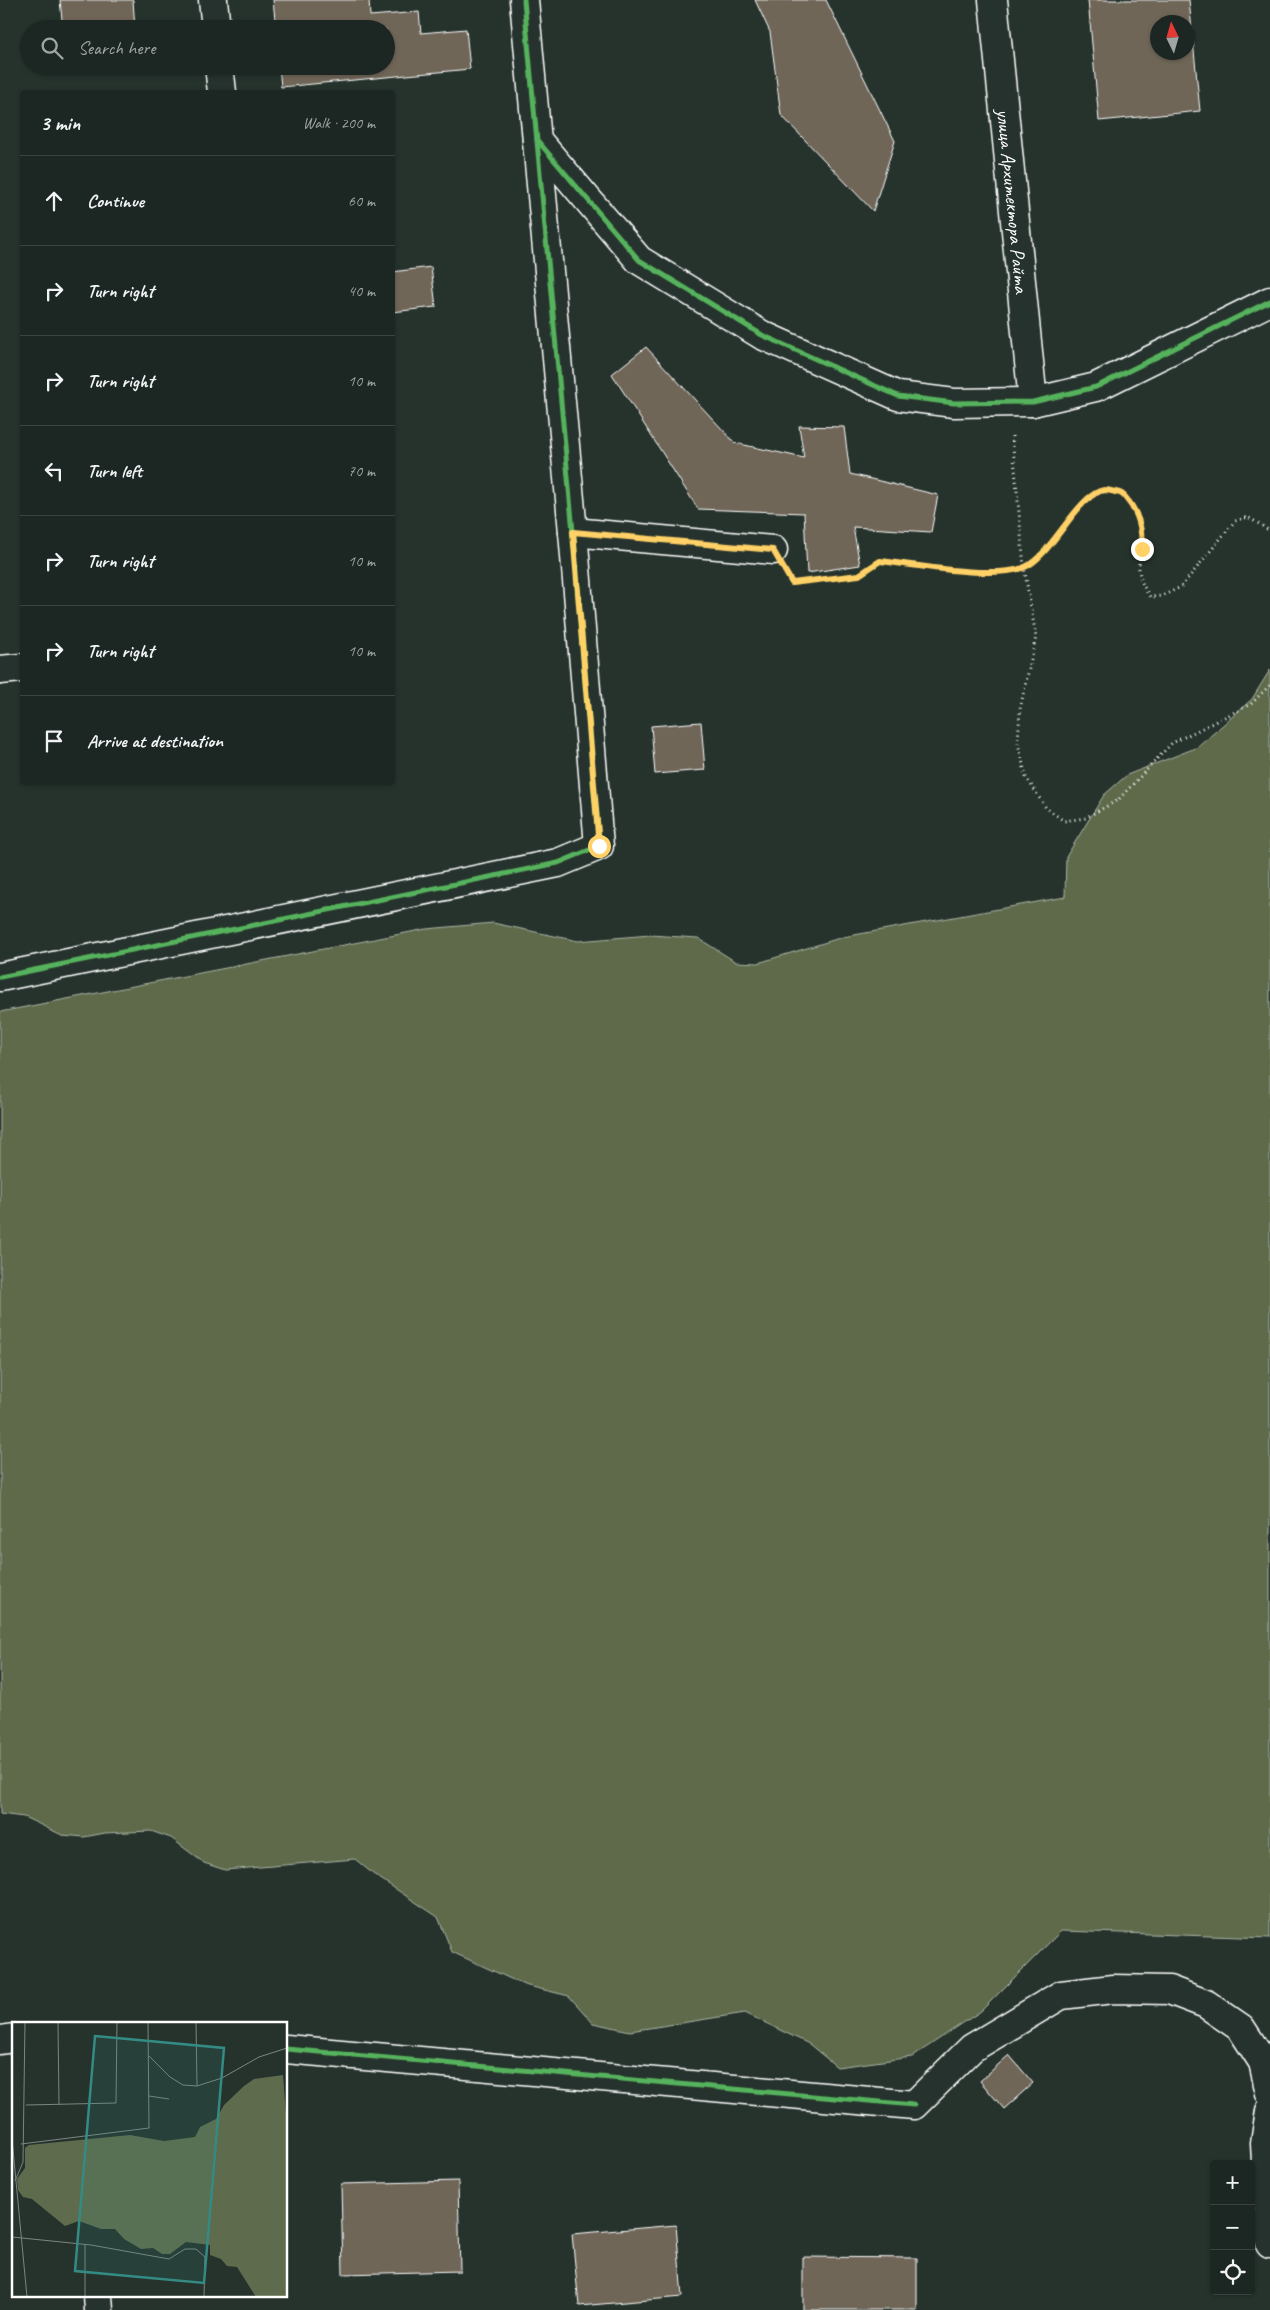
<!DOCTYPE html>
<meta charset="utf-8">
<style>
:root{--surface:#1c2622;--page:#252e2a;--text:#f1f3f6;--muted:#a0a5a5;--line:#3a4340}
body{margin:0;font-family:Caveat,sans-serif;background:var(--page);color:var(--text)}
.controls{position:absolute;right:15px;bottom:15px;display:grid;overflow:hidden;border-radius:5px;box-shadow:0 1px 4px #0004}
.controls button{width:45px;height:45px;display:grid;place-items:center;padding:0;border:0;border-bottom:1px solid var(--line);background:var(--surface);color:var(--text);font:25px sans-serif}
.compass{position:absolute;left:1150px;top:15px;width:45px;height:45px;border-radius:50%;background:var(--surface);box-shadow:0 1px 4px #0004;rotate:355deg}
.stop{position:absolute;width:15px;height:15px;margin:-11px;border:4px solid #ffd166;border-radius:50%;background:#fff}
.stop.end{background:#ffd166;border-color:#fff;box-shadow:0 1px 5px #0008}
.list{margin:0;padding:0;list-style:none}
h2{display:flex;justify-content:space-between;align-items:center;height:65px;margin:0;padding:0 20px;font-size:21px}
h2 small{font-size:16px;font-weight:400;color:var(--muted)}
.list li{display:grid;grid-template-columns:32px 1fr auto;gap:15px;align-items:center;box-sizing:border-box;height:90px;padding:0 20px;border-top:1px solid var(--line)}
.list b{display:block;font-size:19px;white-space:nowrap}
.list em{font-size:16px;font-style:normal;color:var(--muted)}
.icon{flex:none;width:28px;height:28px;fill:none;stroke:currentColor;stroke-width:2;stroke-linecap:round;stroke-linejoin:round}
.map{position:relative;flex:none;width:1270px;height:2310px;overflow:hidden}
.search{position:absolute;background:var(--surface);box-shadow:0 1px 4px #0004;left:20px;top:20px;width:375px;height:55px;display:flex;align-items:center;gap:12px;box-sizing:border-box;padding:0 18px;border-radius:28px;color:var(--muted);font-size:19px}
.panel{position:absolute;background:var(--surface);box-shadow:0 1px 4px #0004;left:20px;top:90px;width:375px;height:695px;border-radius:5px}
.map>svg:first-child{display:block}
.green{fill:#5e6b4c;stroke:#aeb5a6}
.building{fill:#706658;stroke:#fff;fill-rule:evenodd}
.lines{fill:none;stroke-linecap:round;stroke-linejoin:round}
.minor-casing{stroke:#fff;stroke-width:31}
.path{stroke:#fff;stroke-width:3;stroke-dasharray:1 4;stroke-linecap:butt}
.minor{stroke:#26332d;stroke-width:28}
.cycleway-casing{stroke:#26332d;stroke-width:8}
.cycleway{stroke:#56b35d;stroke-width:5}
.route{stroke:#ffd166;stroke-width:6}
.labels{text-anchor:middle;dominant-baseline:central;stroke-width:4;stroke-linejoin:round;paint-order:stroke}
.street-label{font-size:20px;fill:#fff;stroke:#26332d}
.inset-road{fill:none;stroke:#7d8581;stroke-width:1}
.view{fill:#338b84;fill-opacity:0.15;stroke:#338b84;stroke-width:2.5}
.inset-edge{fill:none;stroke:#fff;stroke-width:2.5}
</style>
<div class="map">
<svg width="1270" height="2310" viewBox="0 0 1270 2310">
<rect width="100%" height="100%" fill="#26332d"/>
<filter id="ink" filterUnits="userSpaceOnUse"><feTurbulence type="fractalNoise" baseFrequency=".02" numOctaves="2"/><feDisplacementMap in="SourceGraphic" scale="10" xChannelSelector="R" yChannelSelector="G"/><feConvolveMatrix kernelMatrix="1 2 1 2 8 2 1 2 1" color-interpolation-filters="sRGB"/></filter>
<g filter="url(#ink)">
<path class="green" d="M1270,670V1938L1061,1931L981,2011L912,2057L837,2067L809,2044L745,2013L630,2031L593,2023L569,1996L524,1985L452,1952L438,1917L373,1874L355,1859L225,1870L204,1863L171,1838L151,1831L105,1833L84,1837L62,1835L24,1817L0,1814V1012L426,929L493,923L578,941L650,935L698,938L736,962L758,963L843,937L1065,897L1066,857L1104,795L1127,775L1198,747L1252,699Z"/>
<g class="building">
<path d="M60,0H133L135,29H63Z"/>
<path d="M273,0H369L370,16L419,12L421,33L466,29L470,69L281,87L279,66H386V29H276Z"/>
<path d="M755,0H826L895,141L873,211L781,115L770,32Z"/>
<path d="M1088,0H1189L1200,111L1099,121ZM1158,22H1188V52H1158Z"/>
<path d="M431,267L436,307L392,312V272Z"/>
<path d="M646,347L735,443L804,458L799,426L844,427L850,474L938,495L931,532L853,527L860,565L807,573L804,513L698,509L612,374Z"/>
<path d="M701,722L705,770L655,774L651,726Z"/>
<path d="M1009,2055L1033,2083L1004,2109L980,2081Z"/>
<path d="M458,2181L460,2271L343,2274L341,2184Z"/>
<path d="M676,2225L682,2297L579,2306L572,2234Z"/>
<path d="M803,2257L917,2258V2310H803Z"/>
</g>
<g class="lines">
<g class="minor-casing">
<g id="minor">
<path d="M213,0L216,29"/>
<path id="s1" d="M993,0L1033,402"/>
<path d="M219,66L222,92"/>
<path d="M537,140L639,260L762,335L898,396L954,403L1033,402L1096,387L1270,301"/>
<path d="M573,532L773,550"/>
<path d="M0,670L22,668"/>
<path d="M0,977L558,863L599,846L573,532L524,0"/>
<path d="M0,2040L14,2038"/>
<path d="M286,2049L914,2105L972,2048L1061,1995L1113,1989L1169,1990L1206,2004L1241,2028L1263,2062L1270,2093"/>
<path d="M1270,2111L1265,2143L1270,2244"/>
<path d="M98,2296L99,2310"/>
</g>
</g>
<g class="path">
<path d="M1012,436L1024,567L1036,637L1020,709L1018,743L1026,777L1046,808L1064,821L1085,818L1118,800L1172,743L1251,704L1270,685"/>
<path d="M788,577L791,583L859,575L880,561C915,564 993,580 1023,567C1055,555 1097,451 1133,507C1141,519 1143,536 1141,551C1141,557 1138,563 1139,569C1140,580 1144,588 1150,597L1162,596L1181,587L1235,521L1248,517L1270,531"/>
</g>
<use href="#minor" class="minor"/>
<g class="cycleway-casing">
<g id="cycleway">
<path d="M537,140L639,260L762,335L898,396L954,403L1033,402L1096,387L1270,301"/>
<path d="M0,977L558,863L599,846L573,532L524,0"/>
<path d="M286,2049L914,2105"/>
</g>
</g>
<use href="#cycleway" class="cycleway"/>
</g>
</g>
<g class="lines" filter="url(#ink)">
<path class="route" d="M599,846L573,532L773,550L792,583L859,575L880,561C917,565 989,579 1023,568C1051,558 1077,494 1104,490C1107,490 1112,491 1115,492C1120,493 1122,493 1125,497C1139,513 1142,528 1142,549"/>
</g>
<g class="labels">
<g class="street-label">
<text stroke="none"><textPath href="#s1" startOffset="202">улица Архитектора Райта</textPath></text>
</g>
</g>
<g transform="translate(12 2022)">
<rect width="275" height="275" fill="#26332d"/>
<path d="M271,53L275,106V275H244L225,245L215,244L209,237L198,233V223L174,220L158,232H150L141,226L129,227L112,217L103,207H89L67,199L53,204L20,177L11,175L6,168L5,157L13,146V126L17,123L118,113L152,119L183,115L188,105L204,97L212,83L232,64L242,57Z" fill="#5e6b4c"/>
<path class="inset-road" d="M46,0L47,83M184,0L185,64M137,34L158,55L171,63L185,64L210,56L247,35L275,26M137,74L157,77M14,83L104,81L105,0M0,117L15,275M9,122L137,106L136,0M3,159L11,140L13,0M0,215L79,223L157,237L173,227H184L193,235L192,275M73,222V275"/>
<path class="view" d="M83,14L212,26L192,261L63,249Z"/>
<rect width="275" height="275" class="inset-edge"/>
</g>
</svg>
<div class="controls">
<button>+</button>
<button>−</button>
<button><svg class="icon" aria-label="locate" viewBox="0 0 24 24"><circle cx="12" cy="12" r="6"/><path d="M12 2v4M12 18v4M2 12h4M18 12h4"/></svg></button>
</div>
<svg class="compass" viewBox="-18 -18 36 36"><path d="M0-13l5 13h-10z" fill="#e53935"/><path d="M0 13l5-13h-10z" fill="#a0a5a5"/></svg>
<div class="stop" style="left:599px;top:846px"></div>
<div class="stop end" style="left:1142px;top:549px"></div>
<div class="search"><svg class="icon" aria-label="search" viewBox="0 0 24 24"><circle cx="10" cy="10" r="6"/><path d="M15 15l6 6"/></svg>Search here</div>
<section class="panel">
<h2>3 min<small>Walk · 200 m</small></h2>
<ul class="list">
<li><svg class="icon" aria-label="ahead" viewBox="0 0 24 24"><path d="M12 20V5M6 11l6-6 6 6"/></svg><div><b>Continue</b></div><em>60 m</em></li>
<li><svg class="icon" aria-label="right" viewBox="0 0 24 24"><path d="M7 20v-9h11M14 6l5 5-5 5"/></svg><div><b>Turn right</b></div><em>40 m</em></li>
<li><svg class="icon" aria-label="right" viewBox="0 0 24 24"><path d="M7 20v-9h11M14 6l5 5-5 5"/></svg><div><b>Turn right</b></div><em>10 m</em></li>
<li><svg class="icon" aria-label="left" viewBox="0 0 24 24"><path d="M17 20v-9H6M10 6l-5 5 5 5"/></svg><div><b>Turn left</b></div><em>70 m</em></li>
<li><svg class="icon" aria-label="right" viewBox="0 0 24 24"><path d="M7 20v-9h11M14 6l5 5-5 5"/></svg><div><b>Turn right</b></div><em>10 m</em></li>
<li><svg class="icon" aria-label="right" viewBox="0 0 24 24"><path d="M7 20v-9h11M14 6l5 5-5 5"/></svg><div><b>Turn right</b></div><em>10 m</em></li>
<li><svg class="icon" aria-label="arrive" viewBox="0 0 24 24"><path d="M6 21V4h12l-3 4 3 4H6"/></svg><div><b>Arrive at destination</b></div></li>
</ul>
</section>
</div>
